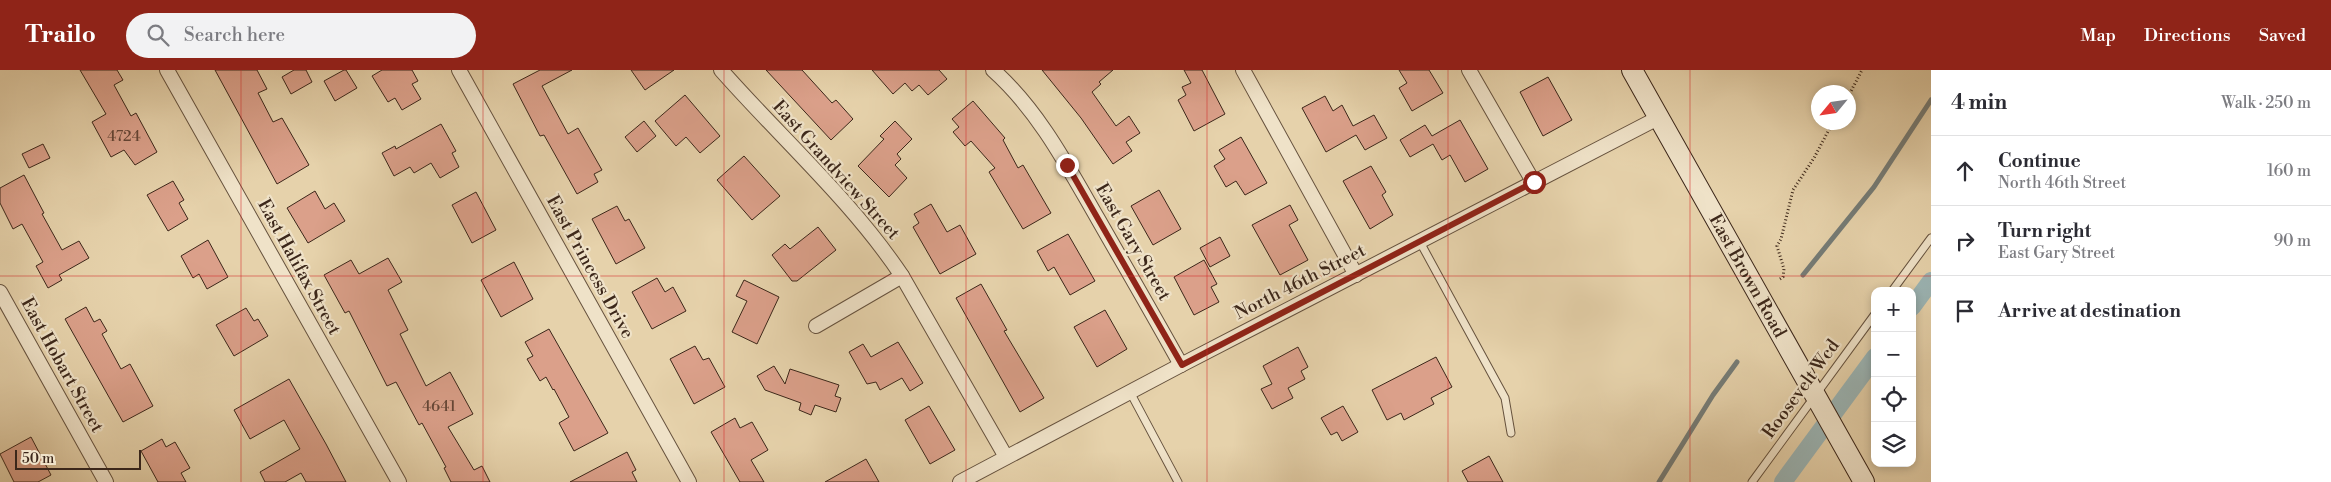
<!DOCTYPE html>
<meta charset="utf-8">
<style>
:root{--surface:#fff;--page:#f2f2f3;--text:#2b2b33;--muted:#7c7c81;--line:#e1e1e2;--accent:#8f2418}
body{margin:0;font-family:"Libre Bodoni",serif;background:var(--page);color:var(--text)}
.controls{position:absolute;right:15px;bottom:15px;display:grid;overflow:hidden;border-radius:10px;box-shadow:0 2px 8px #0003}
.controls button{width:45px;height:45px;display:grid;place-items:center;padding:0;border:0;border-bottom:1px solid var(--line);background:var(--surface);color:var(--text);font:25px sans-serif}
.compass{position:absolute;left:1811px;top:15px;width:45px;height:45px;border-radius:50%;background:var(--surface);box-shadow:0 2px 8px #0003;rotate:241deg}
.scale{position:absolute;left:15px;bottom:12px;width:126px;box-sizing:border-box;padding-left:5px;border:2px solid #3c271a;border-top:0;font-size:14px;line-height:18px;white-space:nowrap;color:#3c271a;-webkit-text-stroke:4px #efe2c8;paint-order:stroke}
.stop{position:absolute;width:15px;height:15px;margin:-11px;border:4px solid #8f2418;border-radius:50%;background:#fff}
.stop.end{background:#8f2418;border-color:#fff;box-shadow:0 1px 5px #0008}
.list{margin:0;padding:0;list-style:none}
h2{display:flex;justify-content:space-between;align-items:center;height:65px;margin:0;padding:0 20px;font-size:21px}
h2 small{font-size:16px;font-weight:400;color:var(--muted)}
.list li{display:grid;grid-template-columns:32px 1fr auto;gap:15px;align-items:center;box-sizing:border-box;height:70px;padding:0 20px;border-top:1px solid var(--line)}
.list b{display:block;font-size:19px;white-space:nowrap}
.list p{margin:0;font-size:16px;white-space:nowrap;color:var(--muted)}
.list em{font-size:16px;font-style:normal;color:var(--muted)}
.icon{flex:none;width:28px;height:28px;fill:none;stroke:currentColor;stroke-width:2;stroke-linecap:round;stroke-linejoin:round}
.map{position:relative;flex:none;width:1931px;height:412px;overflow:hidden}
header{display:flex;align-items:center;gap:30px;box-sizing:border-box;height:70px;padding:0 25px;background:var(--accent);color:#fff}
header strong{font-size:24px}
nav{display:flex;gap:28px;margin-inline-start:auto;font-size:18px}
.search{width:350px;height:45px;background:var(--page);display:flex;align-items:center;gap:12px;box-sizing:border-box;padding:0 18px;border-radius:28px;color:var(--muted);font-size:19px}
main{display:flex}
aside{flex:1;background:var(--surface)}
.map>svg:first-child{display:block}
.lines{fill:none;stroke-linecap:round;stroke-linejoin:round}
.stream{stroke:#757c77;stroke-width:5}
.canal{stroke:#9bb5b5;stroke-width:18}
.building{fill:#dba08a;stroke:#3c271a}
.service-casing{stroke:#66523e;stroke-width:9}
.minor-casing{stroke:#66523e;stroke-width:16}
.secondary-casing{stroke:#3c271a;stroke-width:22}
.path{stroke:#3c271a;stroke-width:3;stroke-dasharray:1 2.5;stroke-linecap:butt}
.service{stroke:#efe2c8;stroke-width:7}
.minor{stroke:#efe2c8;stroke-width:14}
.secondary{stroke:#efe2c8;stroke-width:20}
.route{stroke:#8f2418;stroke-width:6}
.grid{fill:none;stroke:#d62828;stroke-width:1;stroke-opacity:0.55}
.labels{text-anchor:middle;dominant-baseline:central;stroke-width:4.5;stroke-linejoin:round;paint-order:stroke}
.number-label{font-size:15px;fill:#644536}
.street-label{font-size:18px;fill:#3c271a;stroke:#efe2c8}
</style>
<header>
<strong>Trailo</strong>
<div class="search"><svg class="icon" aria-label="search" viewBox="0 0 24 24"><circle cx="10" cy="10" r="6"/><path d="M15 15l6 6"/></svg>Search here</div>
<nav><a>Map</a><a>Directions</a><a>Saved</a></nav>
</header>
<main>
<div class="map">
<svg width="1931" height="412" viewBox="0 0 1931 412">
<rect width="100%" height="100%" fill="#e6d2ab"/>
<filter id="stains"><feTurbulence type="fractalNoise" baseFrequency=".004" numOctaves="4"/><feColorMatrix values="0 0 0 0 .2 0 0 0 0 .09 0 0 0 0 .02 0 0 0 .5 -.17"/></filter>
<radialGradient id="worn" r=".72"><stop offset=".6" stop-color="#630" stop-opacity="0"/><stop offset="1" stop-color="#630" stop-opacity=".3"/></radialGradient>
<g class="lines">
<g class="stream">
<path d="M1803,205L1874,117L1931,30"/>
<path d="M1659,412L1713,325L1737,292"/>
</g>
<g class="canal">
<path d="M1912,237L1931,211"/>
<path d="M1783,412L1875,287"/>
</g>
</g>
<g class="building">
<path d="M80,0H117L123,10L114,15L131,46L136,43L157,82L135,95L124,80L111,87L92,52L106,44Z"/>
<path d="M215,0H257L267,19L258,23L273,52L282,48L309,95L277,114Z"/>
<path d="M294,0H306L312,12L291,24L282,7Z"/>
<path d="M344,0H346L357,18L335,31L324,11Z"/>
<path d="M382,0H412L418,11L412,14L421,29L402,40L395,28L388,32L372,6Z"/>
<path d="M540,0H572L542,16L568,64L578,58L602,100L594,104L598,112L577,124L544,65L540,66L513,14Z"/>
<path d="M631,0H674L645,20Z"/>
<path d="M766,0H802L832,33L836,30L853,49L831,70Z"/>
<path d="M872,0H939L947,9L928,25L919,15L912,21L905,13L893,24Z"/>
<path d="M1042,0H1113L1099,12L1101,14L1092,22L1116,56L1129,46L1140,63L1126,72L1132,81L1113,94L1081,48Z"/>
<path d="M1184,0H1202L1225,44L1194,61L1178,30L1186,25L1182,17L1191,13Z"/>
<path d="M1399,0H1429L1443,23L1412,41L1399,18L1407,13Z"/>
<path d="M1548,7L1572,50L1543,66L1520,22Z"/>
<path d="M685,25L720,66L700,83L686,67L676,76L655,51Z"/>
<path d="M1325,26L1333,41L1342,35L1353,56L1374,45L1387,68L1365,80L1356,65L1326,82L1302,38Z"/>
<path d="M973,31L1005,68L1003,70L1018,98L1023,95L1051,143L1023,159L989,102L995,98L971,71L965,76L953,62L959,57L952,49Z"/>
<path d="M1460,50L1488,99L1465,112L1450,85L1442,90L1433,74L1410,87L1400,70L1425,55L1432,66Z"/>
<path d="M644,51L656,66L637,82L625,67Z"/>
<path d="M895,51L912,69L897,84L901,89L895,95L907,108L889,127L858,96L884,69L880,66Z"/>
<path d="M441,54L456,81L452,83L459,97L440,108L431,93L414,103L410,97L394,106L382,83L395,76L396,79Z"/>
<path d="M1241,67L1267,113L1245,125L1236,111L1226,117L1214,96L1225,89L1219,80Z"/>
<path d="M43,74L50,88L29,98L22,84Z"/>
<path d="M744,86L780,126L752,150L717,110Z"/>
<path d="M1371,96L1386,122L1382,125L1393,145L1370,159L1343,111Z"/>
<path d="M24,105L44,143L42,144L62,180L79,171L89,188L59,205L62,210L48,218L36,196L43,192L22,154L13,159L0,133V118Z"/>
<path d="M173,111L184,130L179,133L188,149L168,161L147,125Z"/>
<path d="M1159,120L1181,159L1153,175L1131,136Z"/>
<path d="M315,121L325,139L334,133L345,151L308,173L287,138Z"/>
<path d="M476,122L496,160L472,173L452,135Z"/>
<path d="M931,134L947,162L960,155L976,184L940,204L913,157L919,153L914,144Z"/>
<path d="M1290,135L1298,150L1289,155L1308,190L1280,205L1252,155Z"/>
<path d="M617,136L625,151L629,149L645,178L616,194L592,149Z"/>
<path d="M818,157L836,180L797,211H792L772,185L785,174L790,179Z"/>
<path d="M1068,164L1095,211L1070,225L1054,197L1048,201L1037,181Z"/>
<path d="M1220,167L1230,186L1210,197L1200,178Z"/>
<path d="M208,170L228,207L207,219L199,204L193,208L181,186Z"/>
<path d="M388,188L402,212L388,220L408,260L400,264L426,316L450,302L473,344L448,357L474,400L482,396L490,412H451L444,398L446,397L422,353L419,355L396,312L387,316L349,241L345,243L324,205L351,190L359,204Z"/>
<path d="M1204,190L1217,214L1211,217L1219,232L1194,245L1174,207Z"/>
<path d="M514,192L533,229L501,247L481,210Z"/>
<path d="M657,208L665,222L673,217L686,241L652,259L632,222Z"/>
<path d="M744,210L779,227L757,274L732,262L747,231L736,226Z"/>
<path d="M981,214L1007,260L1004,261L1044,328L1020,342L956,228Z"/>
<path d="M86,237L94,252L100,249L107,261L102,264L121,299L130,294L153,336L123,352L65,249Z"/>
<path d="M246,238L254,251L258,249L268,266L234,286L216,255Z"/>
<path d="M1105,240L1127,279L1097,297L1074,257Z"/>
<path d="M549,259L608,363L574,381L559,353L569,347L554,319L553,320L546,307L540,311L527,289L533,286L525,272Z"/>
<path d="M898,272L923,313L910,321L902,308L880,320L876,312L867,314L849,282L863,274L871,287Z"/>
<path d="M695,276L703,290L709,288L725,317L694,334L670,289Z"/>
<path d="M1298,277L1308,297L1301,301L1305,309L1288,318L1293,328L1272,339L1261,319L1272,314L1263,296Z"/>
<path d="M1436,287L1452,317L1431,328L1434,334L1404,350L1401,343L1387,350L1372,320Z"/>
<path d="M774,296L785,314L790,299L839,315L835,326L841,328L836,342L815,335L811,345L799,340L801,333L765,320L757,306Z"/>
<path d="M289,309L326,374L346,412H306L301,403L285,412H265L260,402L300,379L284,350L250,369L234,340Z"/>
<path d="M929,336L955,380L930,394L905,350Z"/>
<path d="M1343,336L1358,362L1342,371L1337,362L1331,365L1321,348Z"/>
<path d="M735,348L740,358L752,352L768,380L751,390L764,412H740L711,362Z"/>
<path d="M31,367L51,405L38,412H14L0,384Z"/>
<path d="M162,369L166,377L175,372L190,398L181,403L186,412H158L141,381Z"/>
<path d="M627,382L636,400L632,402L637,412H570Z"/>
<path d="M1489,386L1503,412H1468L1462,401Z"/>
<path d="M866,389L879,412H825Z"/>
</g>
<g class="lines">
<g class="service-casing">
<g id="service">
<path d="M1420,172L1505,328L1511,363"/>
<path d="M1892,221L1931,168"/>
<path d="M1130,322L1178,412"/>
<path d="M1752,412L1875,244"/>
</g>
</g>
<g class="minor-casing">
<g id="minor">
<path d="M167,0L399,412"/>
<path d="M459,0L689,412"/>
<path d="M721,0C781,68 852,131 902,206L1006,387"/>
<path d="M993,0C1039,41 1068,97 1098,149C1126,198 1154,246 1181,295"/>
<path d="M1243,0L1356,205"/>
<path d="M1469,0L1534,113"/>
<path d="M0,222L106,412"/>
<path d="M816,256L902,206"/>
<path d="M960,412L1181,295L1658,48"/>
</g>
</g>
<g class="secondary-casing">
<g id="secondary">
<path id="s1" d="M1632,0L1864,412"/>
</g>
</g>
<g class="path">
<path d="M1848,27L1862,0"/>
<path d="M1780,209L1783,207L1784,199L1777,176L1781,169L1793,120L1814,88L1833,52"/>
</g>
<use href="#service" class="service"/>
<use href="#minor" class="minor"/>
<use href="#secondary" class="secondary"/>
</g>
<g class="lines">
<path class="route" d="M1067,95L1182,295L1534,112"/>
</g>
<path class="grid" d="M241,0V412M483,0V412M724,0V412M966,0V412M1207,0V412M1448,0V412M1690,0V412M0,206H1931"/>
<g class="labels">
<g class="number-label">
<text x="124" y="66">4724</text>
<text x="439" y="336">4641</text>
</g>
<g class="street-label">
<text transform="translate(836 100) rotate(48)">East Grandview Street</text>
<text transform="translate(1133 172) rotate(60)">East Gary Street</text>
<text transform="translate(299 197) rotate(61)">East Halifax Street</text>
<text transform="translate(590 197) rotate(61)">East Princess Drive</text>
<text stroke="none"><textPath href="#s1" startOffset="236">East Brown Road</textPath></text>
<text transform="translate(1300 212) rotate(-27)">North 46th Street</text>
<text transform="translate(62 295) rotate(61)">East Hobart Street</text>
<text transform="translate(1801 319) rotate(-54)">Roosevelt Wcd</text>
</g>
</g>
<rect width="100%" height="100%" filter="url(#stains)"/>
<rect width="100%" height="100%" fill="url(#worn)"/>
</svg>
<div class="controls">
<button>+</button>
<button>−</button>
<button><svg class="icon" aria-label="locate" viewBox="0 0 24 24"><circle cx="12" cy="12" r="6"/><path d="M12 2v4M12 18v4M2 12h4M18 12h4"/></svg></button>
<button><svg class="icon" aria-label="layers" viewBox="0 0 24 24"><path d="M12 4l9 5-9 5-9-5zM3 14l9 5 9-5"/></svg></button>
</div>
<svg class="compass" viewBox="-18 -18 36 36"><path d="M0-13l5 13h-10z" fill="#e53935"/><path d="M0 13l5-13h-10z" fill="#7c7c81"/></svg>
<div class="scale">50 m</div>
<div class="stop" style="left:1534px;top:112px"></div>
<div class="stop end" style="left:1067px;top:95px"></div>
</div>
<aside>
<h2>4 min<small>Walk · 250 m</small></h2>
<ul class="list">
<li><svg class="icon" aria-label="ahead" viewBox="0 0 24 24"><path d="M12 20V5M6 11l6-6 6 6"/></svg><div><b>Continue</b><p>North 46th Street</p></div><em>160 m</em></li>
<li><svg class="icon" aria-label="right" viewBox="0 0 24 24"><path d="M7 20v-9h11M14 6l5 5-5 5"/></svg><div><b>Turn right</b><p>East Gary Street</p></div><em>90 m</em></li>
<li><svg class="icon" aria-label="arrive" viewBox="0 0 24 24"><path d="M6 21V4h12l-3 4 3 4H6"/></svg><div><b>Arrive at destination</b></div></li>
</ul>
</aside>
</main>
